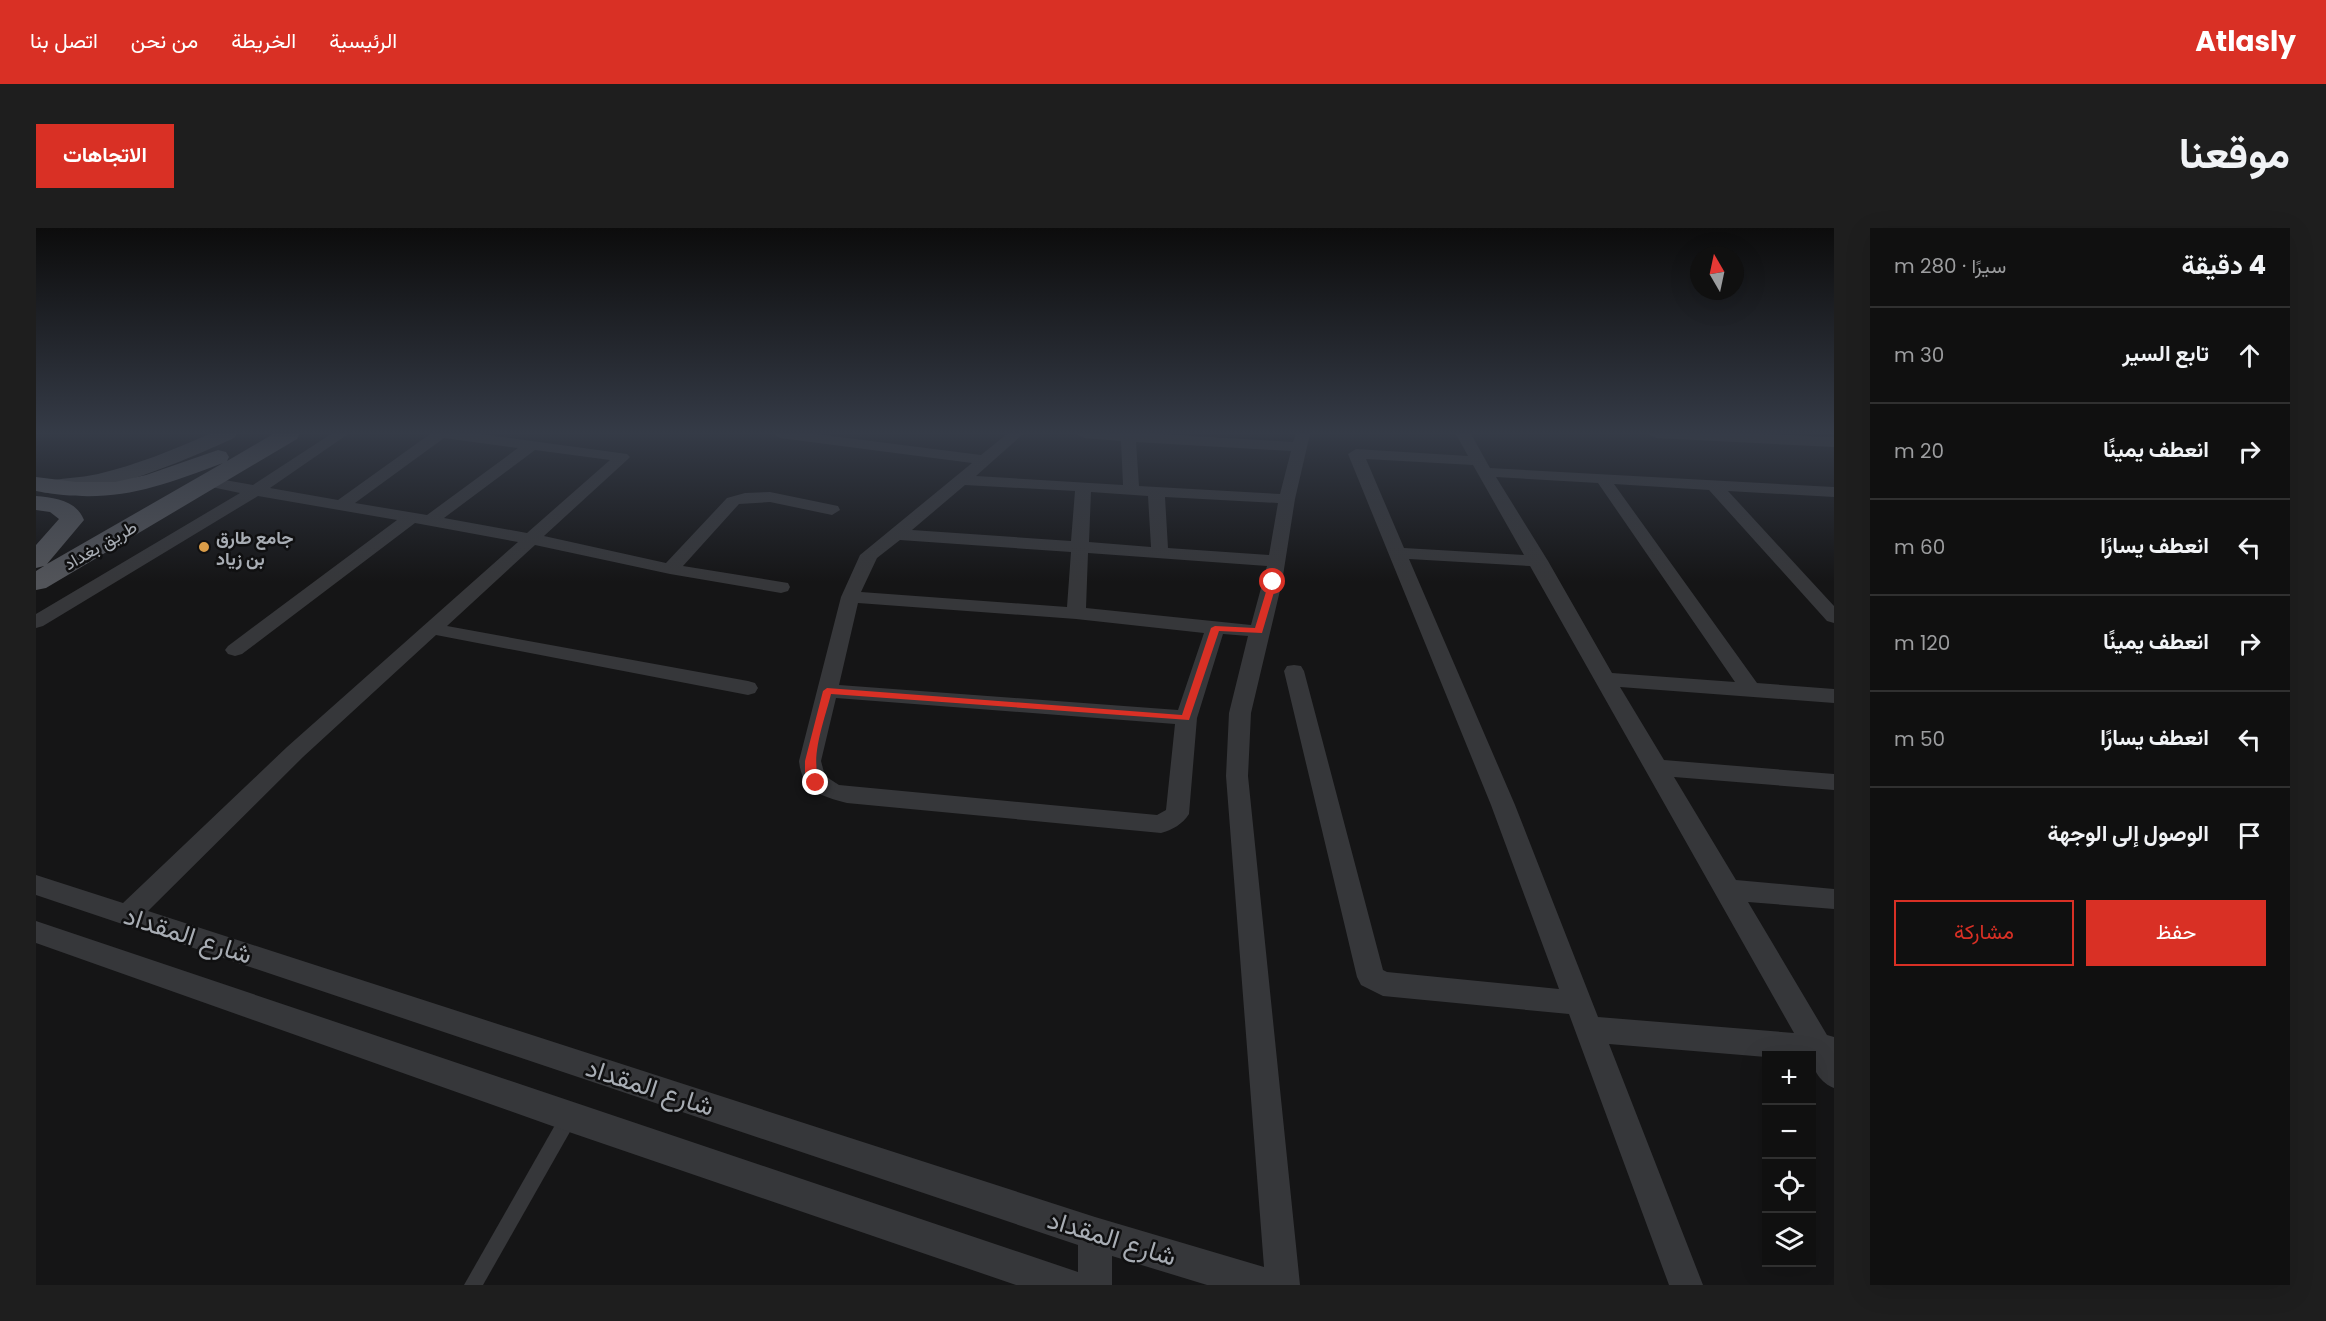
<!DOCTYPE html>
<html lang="ar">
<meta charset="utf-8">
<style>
:root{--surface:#101010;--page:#1e1e1e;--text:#f1f3f6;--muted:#9c9d9f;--line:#303030;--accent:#d93025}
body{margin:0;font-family:Poppins,Vazirmatn,sans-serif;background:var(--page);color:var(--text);direction:rtl}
.controls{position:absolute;right:18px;bottom:18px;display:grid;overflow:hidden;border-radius:0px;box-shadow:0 6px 24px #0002}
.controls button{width:54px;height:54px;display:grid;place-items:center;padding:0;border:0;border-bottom:2px solid var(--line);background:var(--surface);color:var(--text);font:30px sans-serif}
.compass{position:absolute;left:1654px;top:18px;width:54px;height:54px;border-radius:50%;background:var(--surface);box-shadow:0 6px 24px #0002;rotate:351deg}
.stop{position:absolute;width:18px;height:18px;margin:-14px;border:4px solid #d93025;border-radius:50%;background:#fff}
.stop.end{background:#d93025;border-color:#fff;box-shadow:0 2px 6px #0008}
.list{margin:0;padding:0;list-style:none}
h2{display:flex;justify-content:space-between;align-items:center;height:78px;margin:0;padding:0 24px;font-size:26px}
h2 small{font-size:20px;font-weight:400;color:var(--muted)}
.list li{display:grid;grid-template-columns:39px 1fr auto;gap:18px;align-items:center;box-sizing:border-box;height:96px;padding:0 24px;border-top:2px solid var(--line)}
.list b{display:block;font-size:22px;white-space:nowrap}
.list em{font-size:20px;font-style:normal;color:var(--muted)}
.actions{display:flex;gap:12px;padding:18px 24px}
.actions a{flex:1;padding:14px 0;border:2px solid var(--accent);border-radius:0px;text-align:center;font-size:21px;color:var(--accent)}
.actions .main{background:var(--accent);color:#fff}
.icon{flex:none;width:33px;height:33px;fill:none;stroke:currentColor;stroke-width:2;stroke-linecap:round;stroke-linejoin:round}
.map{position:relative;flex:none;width:1798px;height:1057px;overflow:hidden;direction:ltr;border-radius:0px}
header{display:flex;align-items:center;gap:36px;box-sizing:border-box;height:84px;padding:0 30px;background:var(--accent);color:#fff}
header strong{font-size:28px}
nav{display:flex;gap:33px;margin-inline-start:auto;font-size:21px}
.intro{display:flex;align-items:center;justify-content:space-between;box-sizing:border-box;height:144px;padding:0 36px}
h1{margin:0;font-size:42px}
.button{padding:15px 27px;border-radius:0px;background:var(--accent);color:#fff;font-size:21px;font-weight:700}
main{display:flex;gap:36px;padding:0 36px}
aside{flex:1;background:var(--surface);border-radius:0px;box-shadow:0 6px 24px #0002}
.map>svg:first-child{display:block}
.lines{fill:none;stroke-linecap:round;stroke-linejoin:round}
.lane{fill:#36373a;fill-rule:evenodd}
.street{fill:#36373a;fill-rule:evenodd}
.secondary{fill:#44464a;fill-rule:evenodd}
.primary{fill:#525459;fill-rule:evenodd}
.route{fill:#d93025}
.poi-dot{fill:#da9d49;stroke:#101011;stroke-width:2}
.labels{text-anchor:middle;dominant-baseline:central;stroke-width:5;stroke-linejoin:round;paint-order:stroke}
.far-poi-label{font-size:18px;font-weight:bold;fill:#a8adb4;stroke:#101011;text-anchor:start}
.far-street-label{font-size:18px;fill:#a8adb4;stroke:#101011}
.near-street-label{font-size:26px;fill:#a8adb4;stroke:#101011}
</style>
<header>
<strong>Atlasly</strong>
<nav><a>الرئيسية</a><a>الخريطة</a><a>من نحن</a><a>اتصل بنا</a></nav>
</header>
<div class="intro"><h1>موقعنا</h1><a class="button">الاتجاهات</a></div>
<main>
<aside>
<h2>4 دقيقة<small>سيرًا · 280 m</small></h2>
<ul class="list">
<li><svg class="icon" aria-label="ahead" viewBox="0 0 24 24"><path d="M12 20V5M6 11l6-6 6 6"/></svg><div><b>تابع السير</b></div><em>30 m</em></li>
<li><svg class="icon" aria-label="right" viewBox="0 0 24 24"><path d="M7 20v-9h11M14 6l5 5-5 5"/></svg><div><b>انعطف يمينًا</b></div><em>20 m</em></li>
<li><svg class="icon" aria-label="left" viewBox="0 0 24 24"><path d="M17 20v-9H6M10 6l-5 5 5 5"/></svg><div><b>انعطف يسارًا</b></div><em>60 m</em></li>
<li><svg class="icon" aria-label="right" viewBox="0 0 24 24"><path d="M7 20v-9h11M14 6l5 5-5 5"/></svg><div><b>انعطف يمينًا</b></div><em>120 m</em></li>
<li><svg class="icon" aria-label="left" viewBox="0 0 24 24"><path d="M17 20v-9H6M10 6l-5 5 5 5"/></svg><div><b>انعطف يسارًا</b></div><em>50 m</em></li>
<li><svg class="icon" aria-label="arrive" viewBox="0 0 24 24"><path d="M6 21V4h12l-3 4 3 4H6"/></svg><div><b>الوصول إلى الوجهة</b></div></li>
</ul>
<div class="actions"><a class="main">حفظ</a><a>مشاركة</a></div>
</aside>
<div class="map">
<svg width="1798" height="1057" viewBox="0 0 1798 1057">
<rect width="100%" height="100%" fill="#151516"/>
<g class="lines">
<path class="lane" d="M533,881L539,883L541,889L539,895L447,1057H428L527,883Z"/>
<g class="street">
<path d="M295,206H312L234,260L302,272L394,206H445L591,226L594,229L591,232L508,308L630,335L691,270L709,265L734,264L802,278L804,282L796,287L734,274L703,276L647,338L752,355L754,359L752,363L745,365L634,346L499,317L411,398L712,453L719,455L722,460L719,465L712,467L400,407L267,529L112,683L1059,989L1228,1039L1190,548L1193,485L1212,408L1187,406L1161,490L1153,586C1147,596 1136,602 1125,605L811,575C785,568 766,563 763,533L805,369L824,327L936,235L744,210L737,206H780L945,227L971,206H987L940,248L1087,257L1085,213L1048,210L1041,206H1124L1257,214L1260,206H1274L1259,271L1246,354L1215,485L1212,548L1264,1057H1171L1076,1028V1057H980L533,904L0,715V693L1042,1044V1017L0,667V647L87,675L251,519L482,314L379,295L206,426L199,428L192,426L189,422L192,418L361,292L222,268L7,398L0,400V386L204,265L166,257L164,254L166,251L172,249L217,257ZM408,210L482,220L391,287L319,275ZM1100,214L1255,223L1244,266L1103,258ZM499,222L574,232L491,305L408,290ZM929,257L1039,263L1035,313L876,302ZM1055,264L1112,268L1115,319L1053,314ZM1129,269L1242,275L1233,327L1132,320ZM864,312L1035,324L1031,379L825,364L841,330ZM1052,325L1231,338L1215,397L1050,380ZM822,375L1040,391L1168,405L1142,482L803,457ZM800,470L1139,496L1130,582L1121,587L803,557L789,548L785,533Z"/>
<path d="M1420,206H1435L1454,240L1798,259V269L1692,263L1798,378V395L1791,393L1673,262L1578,256L1721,455L1798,461V475L1584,459L1628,532L1798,546V562L1638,549L1700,652L1798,661V681L1712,674L1791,807L1798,809V860C1785,855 1776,842 1776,828L1730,829L1573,816L1667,1057H1633L1533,786L1347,768L1325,757L1321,749L1248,443L1251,438L1258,437L1265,438L1268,443L1347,742L1351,744L1523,761L1455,577L1312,226L1320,221L1432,228ZM1330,231L1437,237L1488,327L1368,320ZM1460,249L1562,255L1699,454L1576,445L1512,333ZM1373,331L1494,338L1758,805L1562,789L1479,577Z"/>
<path d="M1613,206H1723L1798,209V219L1620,210Z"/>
</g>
<path class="secondary" d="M173,206H201L198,210C155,230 52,275 6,264L3,259L6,254C24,250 44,250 62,246C100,237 137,222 173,206Z"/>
<path class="primary" d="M237,206H264L261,211L10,360L0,362V343L8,338L0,340V317L23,291L14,284L0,282V268C19,270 40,272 48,292L11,336L187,235C118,261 75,277 0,263V249L40,254H79L110,247L182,222L190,224L193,229L191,233Z"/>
</g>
<linearGradient id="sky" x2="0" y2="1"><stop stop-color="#0c0c0c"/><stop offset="0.58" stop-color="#353b47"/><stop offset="1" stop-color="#353b47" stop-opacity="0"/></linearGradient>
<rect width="1798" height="354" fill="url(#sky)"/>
<path class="route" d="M1237,352L1241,354L1226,405L1183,403L1153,492L795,466C789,491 772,533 785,555L783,557H776L769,545V533L787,463L791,460L1146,487L1175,400L1179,398L1219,400L1233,354Z"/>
<circle class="poi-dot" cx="168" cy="319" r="6"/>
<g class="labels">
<g class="far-poi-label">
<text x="180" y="309">جامع طارق<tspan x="180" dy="21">بن زياد</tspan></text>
</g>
<g class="far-street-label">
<text transform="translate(64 317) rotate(-30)">طريق بغداد</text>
</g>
<g class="near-street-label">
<text transform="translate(152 707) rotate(18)">شارع المقداد</text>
<text transform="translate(614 859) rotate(18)">شارع المقداد</text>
<text transform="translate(1076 1010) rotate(17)">شارع المقداد</text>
</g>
</g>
</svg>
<div class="controls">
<button>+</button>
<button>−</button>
<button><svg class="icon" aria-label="locate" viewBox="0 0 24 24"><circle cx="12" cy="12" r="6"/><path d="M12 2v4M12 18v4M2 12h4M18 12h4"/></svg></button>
<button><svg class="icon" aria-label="layers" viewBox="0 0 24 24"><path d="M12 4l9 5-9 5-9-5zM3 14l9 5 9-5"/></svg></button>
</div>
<svg class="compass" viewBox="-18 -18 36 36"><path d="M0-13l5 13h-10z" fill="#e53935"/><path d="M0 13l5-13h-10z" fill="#9c9d9f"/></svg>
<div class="stop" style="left:1237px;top:354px"></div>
<div class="stop end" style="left:780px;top:555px"></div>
</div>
</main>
